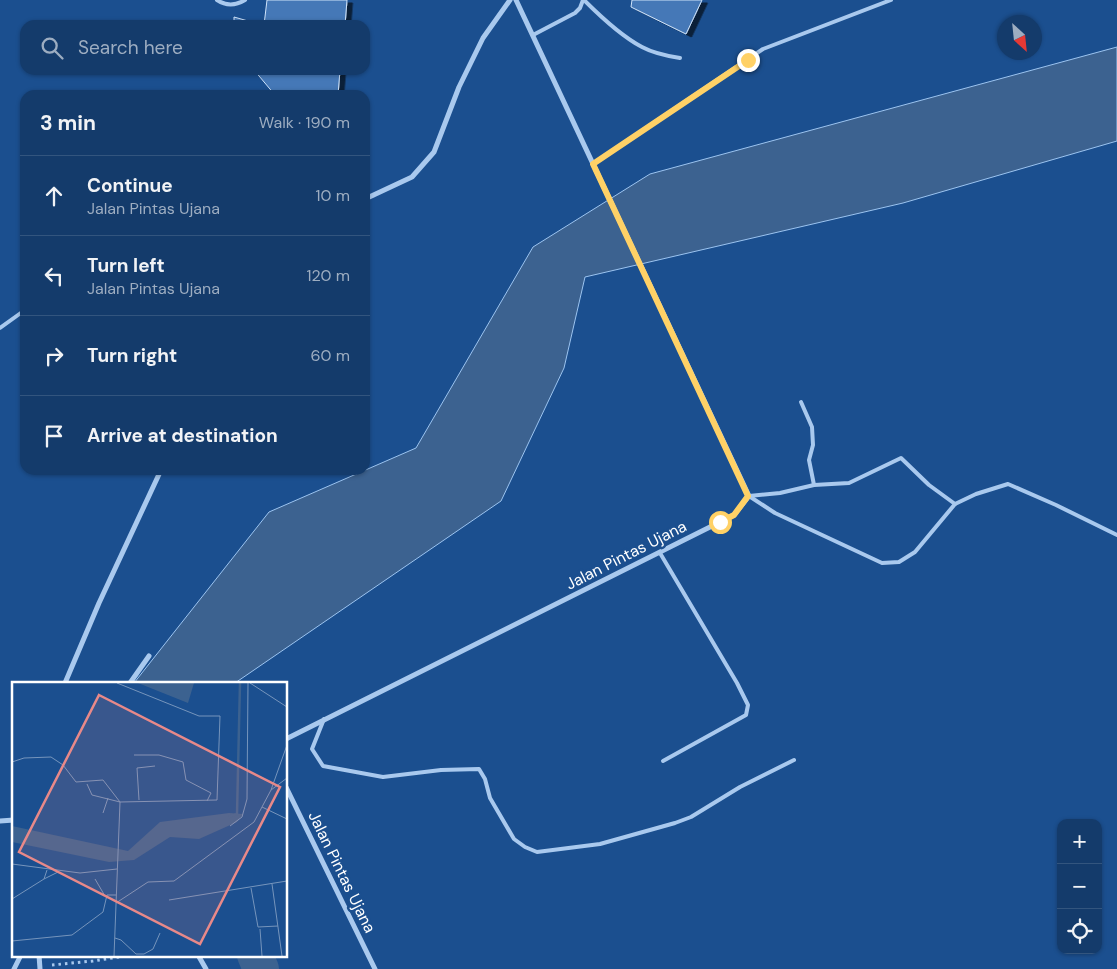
<!DOCTYPE html>
<meta charset="utf-8">
<style>
:root{--surface:#143b6b;--page:#1d4271;--text:#f1f3f6;--muted:#9dadc1;--line:#33557e}
body{margin:0;font-family:"DM Sans",sans-serif;background:var(--page);color:var(--text)}
.controls{position:absolute;right:15px;bottom:15px;display:grid;overflow:hidden;border-radius:10px;box-shadow:0 1px 4px #0004}
.controls button{width:45px;height:45px;display:grid;place-items:center;padding:0;border:0;border-bottom:1px solid var(--line);background:var(--surface);color:var(--text);font:25px sans-serif}
.compass{position:absolute;left:997px;top:15px;width:45px;height:45px;border-radius:50%;background:var(--surface);box-shadow:0 1px 4px #0004;rotate:153deg}
.stop{position:absolute;width:15px;height:15px;margin:-11px;border:4px solid #ffd166;border-radius:50%;background:#fff}
.stop.end{background:#ffd166;border-color:#fff;box-shadow:0 1px 5px #0008}
.list{margin:0;padding:0;list-style:none}
h2{display:flex;justify-content:space-between;align-items:center;height:65px;margin:0;padding:0 20px;font-size:21px}
h2 small{font-size:16px;font-weight:400;color:var(--muted)}
.list li{display:grid;grid-template-columns:32px 1fr auto;gap:15px;align-items:center;box-sizing:border-box;height:80px;padding:0 20px;border-top:1px solid var(--line)}
.list b{display:block;font-size:19px;white-space:nowrap}
.list p{margin:0;font-size:16px;white-space:nowrap;color:var(--muted)}
.list em{font-size:16px;font-style:normal;color:var(--muted)}
.icon{flex:none;width:28px;height:28px;fill:none;stroke:currentColor;stroke-width:2;stroke-linecap:round;stroke-linejoin:round}
.map{position:relative;flex:none;width:1117px;height:969px;overflow:hidden}
.search{position:absolute;background:var(--surface);box-shadow:0 1px 4px #0004;left:20px;top:20px;width:350px;height:55px;display:flex;align-items:center;gap:12px;box-sizing:border-box;padding:0 18px;border-radius:15px;color:var(--muted);font-size:19px}
.panel{position:absolute;background:var(--surface);box-shadow:0 1px 4px #0004;left:20px;top:90px;width:350px;height:385px;border-radius:15px}
.map>svg:first-child{display:block}
.water{fill:#3c6290;stroke:#9cc4f0}
.lines{fill:none;stroke-linecap:round;stroke-linejoin:round}
.river{stroke:#3c6290;stroke-width:36}
.building{fill:#4478b7;stroke:#cfe3fa;filter:url(#shadow)}
.path{stroke:#a9c9ee;stroke-width:3;stroke-dasharray:2.5 4;stroke-linecap:butt}
.service{stroke:#a9c9ee;stroke-width:4}
.minor{stroke:#a9c9ee;stroke-width:5}
.route{stroke:#ffd166;stroke-width:6}
.labels{text-anchor:middle;dominant-baseline:central;stroke-width:5;stroke-linejoin:round;paint-order:stroke}
.street-label{font-size:16px;fill:#fff;stroke:#1b4f8f}
.inset-river{fill:none;stroke:#3c6290;stroke-width:2.5}
.inset-road{fill:none;stroke:#7695bc;stroke-width:1}
.view{fill:#e88989;fill-opacity:0.15;stroke:#e88989;stroke-width:2.5}
.inset-edge{fill:none;stroke:#fff;stroke-width:2.5}
</style>
<div class="map">
<svg width="1117" height="969" viewBox="0 0 1117 969">
<defs>
<filter id="shadow"><feDropShadow dx="5.5" dy="3" stdDeviation="0" flood-color="#0009"/></filter>
</defs>
<rect width="100%" height="100%" fill="#1b4f8f"/>
<path class="water" d="M1117,47V141L903,203L585,277L564,368L501,501L235,683H134L269,512L416,448L533,247L650,174Z"/>
<g class="lines">
<path class="river" d="M255,955L261,969"/>
</g>
<g class="building">
<path d="M267,0H347L345,25H264Z"/>
<path d="M632,0H702L686,34L631,7Z"/>
<path d="M234,17L262,25H234Z"/>
<path d="M254,70H340L338,95H275Z"/>
</g>
<g class="lines">
<path class="path" d="M52,965L93,961L131,955"/>
<g class="service">
<path d="M217,0C226,6 235,6 245,0"/>
<path d="M584,0C601,17 621,36 642,47C653,53 667,56 680,58"/>
<path d="M533,35L575,13L580,8L583,0"/>
<path d="M593,164L763,49L891,0"/>
<path d="M0,328L25,310"/>
<path d="M801,402L812,427L813,445L809,460L814,485"/>
<path d="M749,496L775,513L882,563L899,562L915,552L955,504L976,494L1008,484L1056,505L1117,535"/>
<path d="M749,496L780,493L814,485L849,483L901,458L929,485L955,504"/>
<path d="M660,553L737,683L748,705L746,715L663,761"/>
<path d="M324,719L312,749L323,766L383,777L441,770L479,769L485,779L490,798L514,839L525,847L537,852L600,844L675,823L691,817L740,787L794,760"/>
</g>
<g class="minor">
<path d="M365,199L412,177L434,152L459,87L483,38L510,0"/>
<path d="M65,683L99,603L161,470"/>
<path d="M130,683L149,656"/>
<path d="M286,739L734,515L749,496L516,0"/>
<path d="M286,787L375,969"/>
<path d="M0,821L14,820"/>
<path d="M39,955L40,969"/>
<path d="M198,955L206,969"/>
<path d="M14,969L21,955"/>
</g>
</g>
<g class="lines">
<path class="route" d="M720,522L734,515L748,496L593,164L748,60"/>
</g>
<g class="labels">
<g class="street-label">
<text transform="translate(626 555) rotate(-27)">Jalan Pintas Ujana</text>
<text transform="translate(342 872) rotate(64)">Jalan Pintas Ujana</text>
</g>
</g>
<g transform="translate(12 682)">
<rect width="275" height="275" fill="#1b4f8f"/>
<path d="M126,1H182L176,21ZM217,131L231,132L225,140L187,157L158,155L122,178L97,180L0,160V144L116,169L148,140Z" fill="#3c6290"/>
<path class="inset-river" d="M217,135L225,132L228,1"/>
<path class="inset-road" d="M238,1L275,25M122,73H147L171,80L174,98L199,111L195,119M0,80L12,76L39,75L51,83L64,100L91,98L108,120M75,102L80,113L108,120M259,108L275,96M127,118L125,86L143,84M250,125L275,137M91,131L96,116M218,144L230,135L235,117L236,1M0,182L68,191L105,187M32,197L46,190M83,197L93,214M260,202L270,274M239,206L246,245L266,244M0,217L32,197L35,188M157,218L275,199M104,221L136,200L162,199L242,140L259,108L275,63M248,247L250,274M103,256L109,258L124,272H132L141,267L148,251M0,259L60,253L91,230L95,213H104M102,274L108,120L205,118L208,34H187L105,1"/>
<path class="view" d="M87,13L268,105L188,262L7,170Z"/>
<rect width="275" height="275" class="inset-edge"/>
</g>
</svg>
<div class="controls">
<button>+</button>
<button>−</button>
<button><svg class="icon" aria-label="locate" viewBox="0 0 24 24"><circle cx="12" cy="12" r="6"/><path d="M12 2v4M12 18v4M2 12h4M18 12h4"/></svg></button>
</div>
<svg class="compass" viewBox="-18 -18 36 36"><path d="M0-13l5 13h-10z" fill="#e53935"/><path d="M0 13l5-13h-10z" fill="#9dadc1"/></svg>
<div class="stop" style="left:720px;top:522px"></div>
<div class="stop end" style="left:748px;top:60px"></div>
<div class="search"><svg class="icon" aria-label="search" viewBox="0 0 24 24"><circle cx="10" cy="10" r="6"/><path d="M15 15l6 6"/></svg>Search here</div>
<section class="panel">
<h2>3 min<small>Walk · 190 m</small></h2>
<ul class="list">
<li><svg class="icon" aria-label="ahead" viewBox="0 0 24 24"><path d="M12 20V5M6 11l6-6 6 6"/></svg><div><b>Continue</b><p>Jalan Pintas Ujana</p></div><em>10 m</em></li>
<li><svg class="icon" aria-label="left" viewBox="0 0 24 24"><path d="M17 20v-9H6M10 6l-5 5 5 5"/></svg><div><b>Turn left</b><p>Jalan Pintas Ujana</p></div><em>120 m</em></li>
<li><svg class="icon" aria-label="right" viewBox="0 0 24 24"><path d="M7 20v-9h11M14 6l5 5-5 5"/></svg><div><b>Turn right</b></div><em>60 m</em></li>
<li><svg class="icon" aria-label="arrive" viewBox="0 0 24 24"><path d="M6 21V4h12l-3 4 3 4H6"/></svg><div><b>Arrive at destination</b></div></li>
</ul>
</section>
</div>
